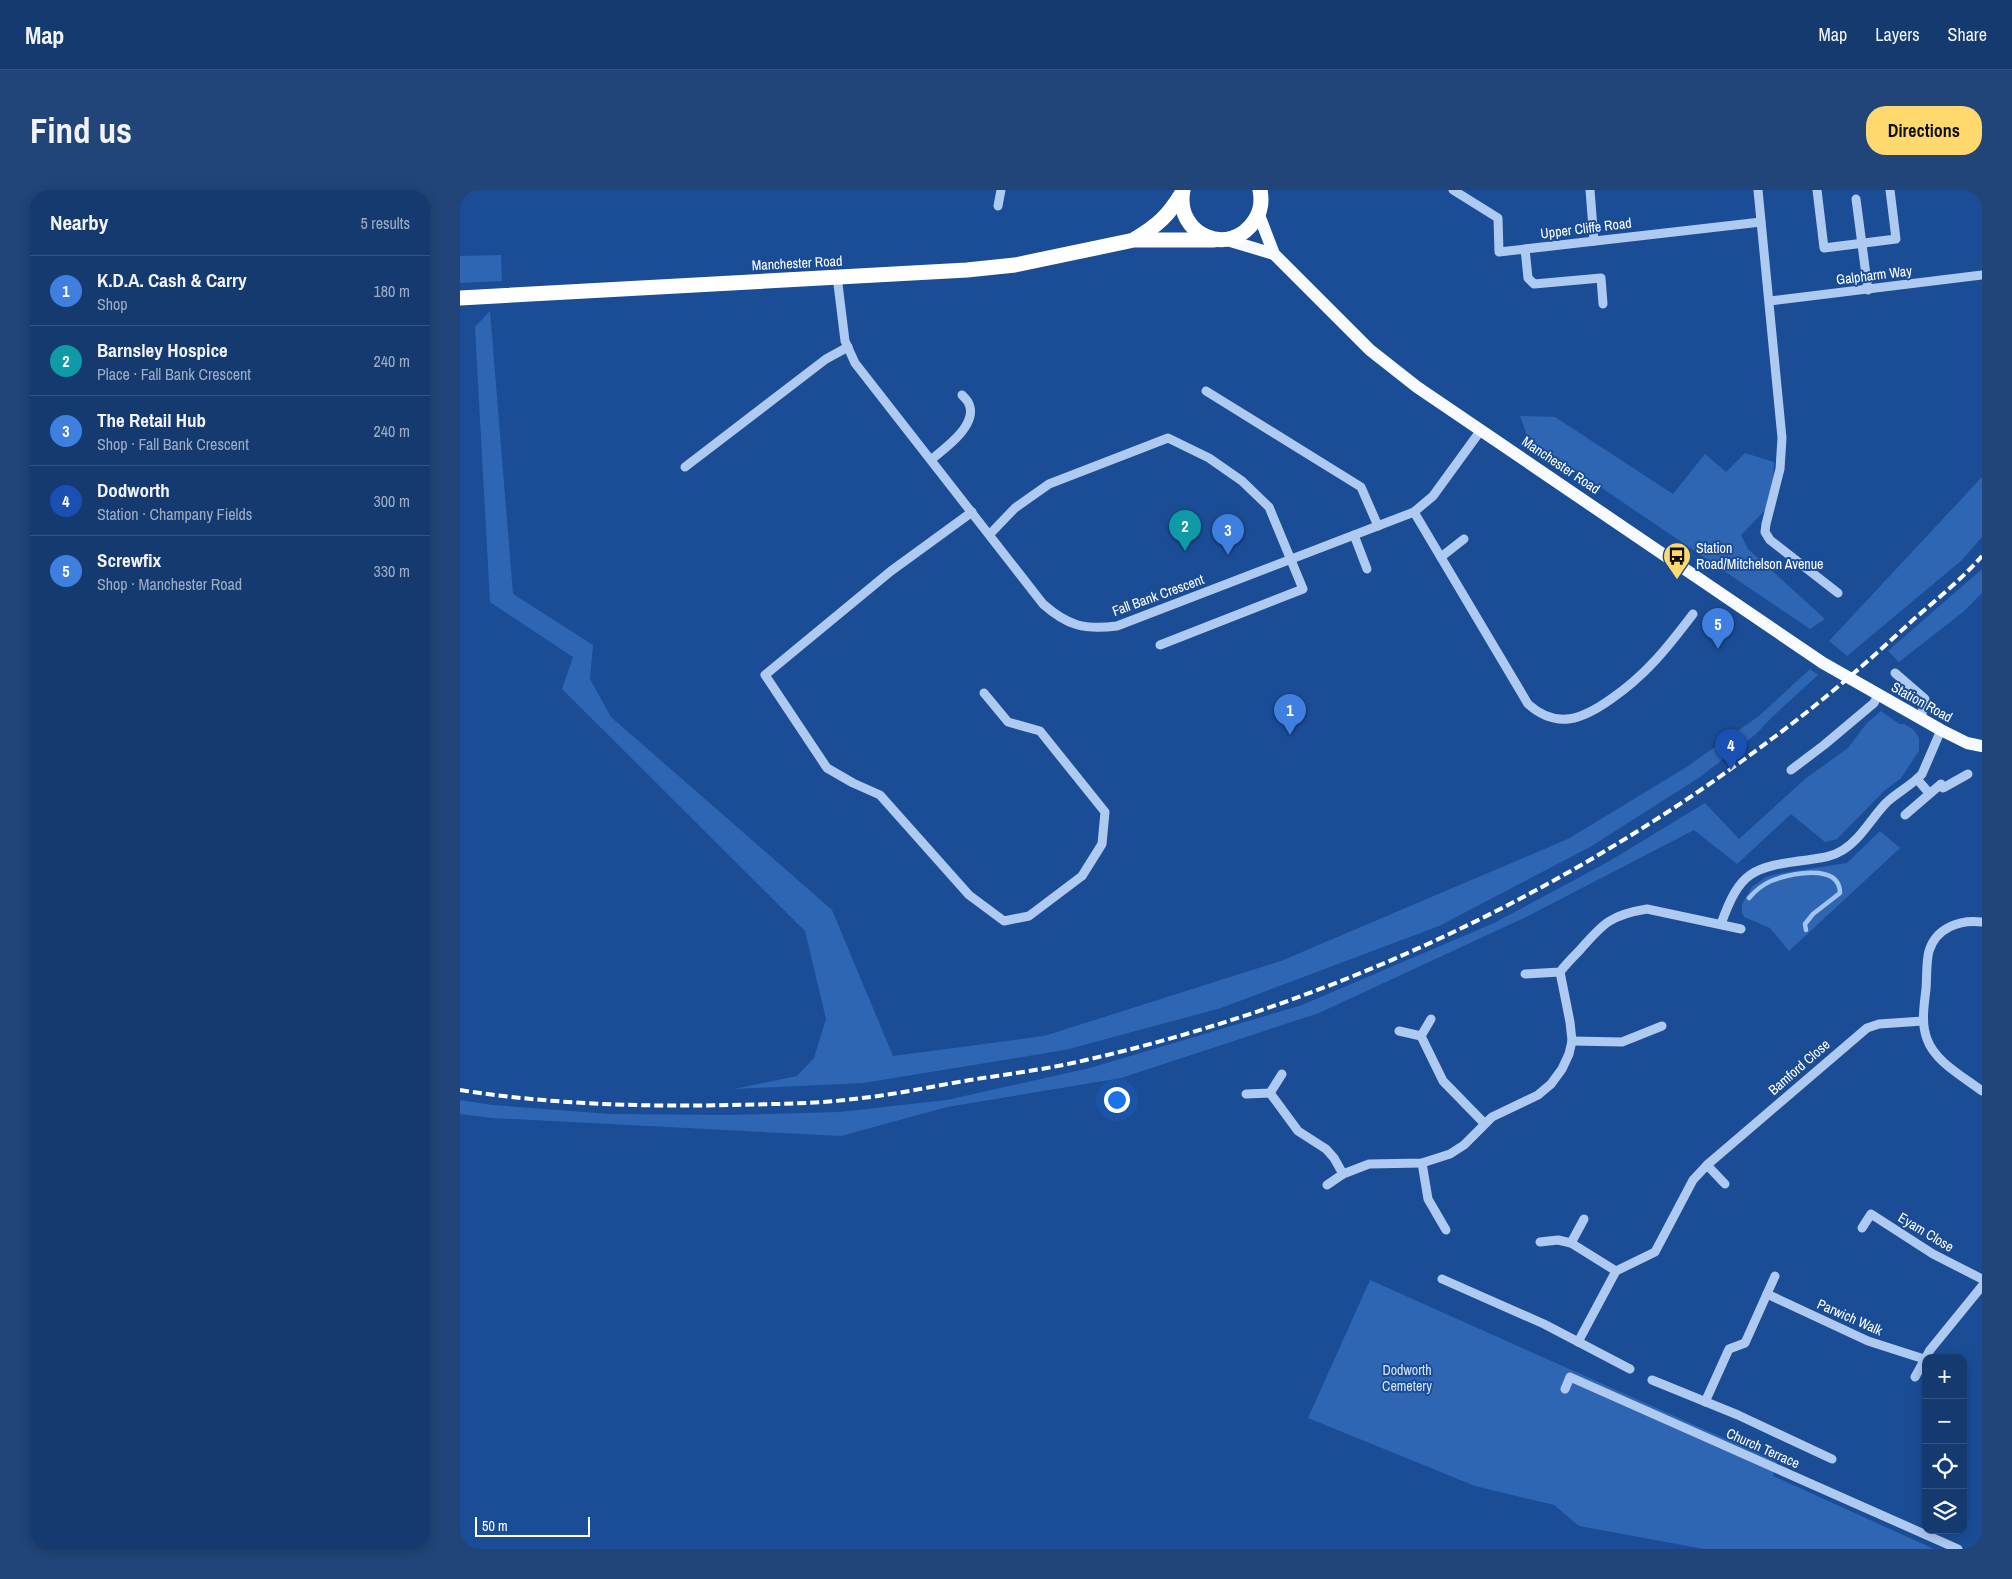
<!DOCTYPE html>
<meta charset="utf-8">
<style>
:root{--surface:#143a70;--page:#214578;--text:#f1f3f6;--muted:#9dadc3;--line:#335483;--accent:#ffd96d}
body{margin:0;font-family:"Archivo Narrow",sans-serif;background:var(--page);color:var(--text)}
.controls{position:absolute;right:15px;bottom:15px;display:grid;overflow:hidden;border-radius:10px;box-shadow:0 2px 12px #0003}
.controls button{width:45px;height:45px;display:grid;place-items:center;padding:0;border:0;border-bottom:1px solid var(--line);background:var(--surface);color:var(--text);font:25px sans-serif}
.scale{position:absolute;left:15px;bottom:12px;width:115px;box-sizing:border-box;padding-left:5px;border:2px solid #fff;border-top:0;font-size:14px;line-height:18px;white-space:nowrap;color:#fff;-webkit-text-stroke:4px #1b4d96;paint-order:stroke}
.you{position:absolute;left:656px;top:909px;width:18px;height:18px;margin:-12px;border:4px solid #fff;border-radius:50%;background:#1a73e8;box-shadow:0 0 0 8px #1a73e833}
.badge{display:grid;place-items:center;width:32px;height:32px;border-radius:50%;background:var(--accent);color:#fff;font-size:16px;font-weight:700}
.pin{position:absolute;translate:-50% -41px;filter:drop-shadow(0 1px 2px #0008)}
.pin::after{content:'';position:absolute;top:26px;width:18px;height:15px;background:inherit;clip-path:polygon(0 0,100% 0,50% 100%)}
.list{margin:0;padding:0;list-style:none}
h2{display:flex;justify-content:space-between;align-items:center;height:65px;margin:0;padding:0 20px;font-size:21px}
h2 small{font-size:16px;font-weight:400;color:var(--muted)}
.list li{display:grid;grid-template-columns:32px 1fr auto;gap:15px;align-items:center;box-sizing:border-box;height:70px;padding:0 20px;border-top:1px solid var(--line)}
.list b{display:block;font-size:19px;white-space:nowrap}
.list p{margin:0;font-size:16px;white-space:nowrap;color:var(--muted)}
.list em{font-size:16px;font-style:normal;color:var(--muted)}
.icon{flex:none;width:28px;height:28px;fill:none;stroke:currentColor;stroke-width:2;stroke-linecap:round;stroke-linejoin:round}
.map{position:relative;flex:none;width:1522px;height:1359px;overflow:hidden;border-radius:20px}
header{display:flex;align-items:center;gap:30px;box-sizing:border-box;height:70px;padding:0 25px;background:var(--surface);border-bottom:1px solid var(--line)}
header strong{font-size:24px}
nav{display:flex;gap:28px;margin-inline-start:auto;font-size:18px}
.intro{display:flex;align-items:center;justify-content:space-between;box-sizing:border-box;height:120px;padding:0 30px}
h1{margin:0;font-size:35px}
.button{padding:12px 22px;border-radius:20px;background:var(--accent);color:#111;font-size:18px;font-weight:700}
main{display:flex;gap:30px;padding:0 30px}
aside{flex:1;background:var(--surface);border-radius:20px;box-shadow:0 2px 12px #0003}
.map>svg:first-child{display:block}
.green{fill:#2f66b4}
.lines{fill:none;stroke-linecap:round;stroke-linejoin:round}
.stream{stroke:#a1c4f1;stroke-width:4.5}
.minor{stroke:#aecaf0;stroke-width:9}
.major{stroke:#f7faff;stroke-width:12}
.highway{stroke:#fff;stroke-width:15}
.rail{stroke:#fff;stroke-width:4;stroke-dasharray:9 4;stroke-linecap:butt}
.labels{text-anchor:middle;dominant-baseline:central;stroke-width:4;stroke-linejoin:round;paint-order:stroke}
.street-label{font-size:14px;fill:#fff;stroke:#1b4d96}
.poi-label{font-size:14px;fill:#fff;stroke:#1b4d96;text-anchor:start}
.park-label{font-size:14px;fill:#d5e5fb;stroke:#1b4d96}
</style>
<header>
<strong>Map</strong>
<nav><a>Map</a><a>Layers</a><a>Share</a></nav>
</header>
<div class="intro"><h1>Find us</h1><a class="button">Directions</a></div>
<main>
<aside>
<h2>Nearby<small>5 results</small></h2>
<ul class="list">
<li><span class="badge" style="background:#3f7fe0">1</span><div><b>K.D.A. Cash &amp; Carry</b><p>Shop</p></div><em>180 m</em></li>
<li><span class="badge" style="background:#0f9aa8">2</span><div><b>Barnsley Hospice</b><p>Place · Fall Bank Crescent</p></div><em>240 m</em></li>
<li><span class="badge" style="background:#3f7fe0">3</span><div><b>The Retail Hub</b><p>Shop · Fall Bank Crescent</p></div><em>240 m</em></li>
<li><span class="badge" style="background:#1a4fb4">4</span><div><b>Dodworth</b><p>Station · Champany Fields</p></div><em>300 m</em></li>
<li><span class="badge" style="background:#3f7fe0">5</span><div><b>Screwfix</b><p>Shop · Manchester Road</p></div><em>330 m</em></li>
</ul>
</aside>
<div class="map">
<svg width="1522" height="1359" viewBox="0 0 1522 1359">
<rect width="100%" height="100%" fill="#1b4d96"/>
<g class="green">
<path d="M41,65L42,91L0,93V66Z"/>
<path d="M30,121L53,404L133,455L130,489L151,527L372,720L433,866L584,846L821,771L1108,649L1225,578L1299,526L1350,479L1358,485L1312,527L1296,544L1240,587L1130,657L979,736L761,818L605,860L403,893L274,899L337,886L354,868L366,829L345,741L102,499L113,467L30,412L15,137Z"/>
<path d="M1060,226L1095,227L1213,304L1245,264L1266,282L1285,263L1314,272L1312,313L1281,345L1288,359L1365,429L1350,439L1068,248Z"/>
<path d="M1522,287V347L1502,370L1387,466L1369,451Z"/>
<path d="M1522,379V403L1503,422L1439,472L1428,461Z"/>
<path d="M1421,521L1439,534H1444L1454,540L1459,548V561L1441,588L1424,601L1377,649L1365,652L1331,624L1277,674L1234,640L1068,726L859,823L661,888L487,917L381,946L32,928L0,924V910L32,915L150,924L271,925L380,922L487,910L630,878L842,815L1034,733L1148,672L1245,613L1279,649L1345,589L1388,558L1407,533Z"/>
<path d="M1420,641L1440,658L1329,761L1310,738L1284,727L1282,723V714L1292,697L1306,687L1317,684L1387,673Z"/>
<path d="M910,1090L1317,1272L1313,1286L1474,1359H1244L1119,1336L1094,1315L1015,1296L848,1228Z"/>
</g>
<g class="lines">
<path class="stream" d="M1289,708C1295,701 1302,695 1311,691C1328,684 1380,672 1380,703L1353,724L1345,734L1346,740"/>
<g class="minor">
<path d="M993,0L1038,28L1039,62L1301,32"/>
<path d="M1130,0L1134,51"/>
<path d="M1298,0L1322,248L1320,279L1306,334L1305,342L1310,350L1378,403"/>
<path d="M1357,0L1364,58L1436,49L1430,0"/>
<path d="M1396,9L1408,100"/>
<path d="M538,16L541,0"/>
<path d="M1065,59L1068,88L1074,94L1141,88L1143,114"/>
<path d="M377,86L385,151L395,173L583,414C608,436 624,440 657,436L954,322L973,306L1021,240"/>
<path d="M1310,111L1522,85"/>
<path d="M746,201L901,297L918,336"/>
<path d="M472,269C485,258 518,235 509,214C508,211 505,208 502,205"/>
<path d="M225,277L366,169L388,157"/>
<path d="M512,322L431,381L305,485L367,578L393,593L420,605L509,705L544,731L569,726L622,686L642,654L645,622L580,541L548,532L524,503"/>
<path d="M954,322L1068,514C1097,540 1123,529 1151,509C1186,485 1208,457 1233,424"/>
<path d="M530,344L555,318L589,294L708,248L749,268L782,291L809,317L843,399L700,455"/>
<path d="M894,345L907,379"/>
<path d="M981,367L1004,349"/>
<path d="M1435,483L1465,509L1461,529"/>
<path d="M1331,580L1364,555L1414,513L1418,505"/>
<path d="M1457,589L1469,603"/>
<path d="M1445,625L1481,594L1483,598L1508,584"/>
<path d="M1522,732C1500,729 1476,738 1469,761C1466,772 1467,787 1466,799C1464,816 1461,833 1467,849C1475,872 1504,887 1522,901"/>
<path d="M1261,734C1280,681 1292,677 1347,670C1360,668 1372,667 1383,660C1401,649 1412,627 1427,612C1438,602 1452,595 1462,584L1481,540"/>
<path d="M1065,784L1100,782C1106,774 1112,768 1119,761C1142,735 1149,725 1187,719L1281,739"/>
<path d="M939,841L961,846L971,829"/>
<path d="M961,846L983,891L1024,933"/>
<path d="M1112,851L1162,852L1202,836"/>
<path d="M810,903L838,941L866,959L874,968L883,984"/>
<path d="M786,904L810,903L822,884"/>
<path d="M962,973L968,1009L986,1040"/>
<path d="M1247,975L1265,994"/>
<path d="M867,995L883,984L909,974L962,973L990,964L1004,955L1032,927L1078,905L1091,894L1102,879L1109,864L1112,851L1110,832L1100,782"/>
<path d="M1402,1038L1411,1024L1473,1064L1522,1089"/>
<path d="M1080,1052L1098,1050L1111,1053L1156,1081"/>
<path d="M1111,1053L1124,1029"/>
<path d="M982,1089L1084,1134L1170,1179"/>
<path d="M1307,1104L1408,1151L1464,1169"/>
<path d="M1118,1152L1156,1081L1195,1062L1233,990L1247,975L1407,838L1419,834L1463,831"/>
<path d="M1455,1187L1470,1160L1522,1096"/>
<path d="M1192,1190L1278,1225L1372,1269"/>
<path d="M1105,1199L1110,1187L1498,1359"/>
<path d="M1245,1212L1269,1159L1285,1153L1315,1086"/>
</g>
<g class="major">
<path d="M799,25L814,64L910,160L957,197L1363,473L1481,540L1507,553L1522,556"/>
<path d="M767,50L814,64"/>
</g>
<g class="highway">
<path d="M723,0C714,45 770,69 795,30C801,21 802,10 800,0"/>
<path d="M675,49C698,35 708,26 722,3"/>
<path d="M0,108L507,80L555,75L674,50H754"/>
</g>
<path class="rail" d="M0,900C89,914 178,917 268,915C313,914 358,914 402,908C438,904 474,896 510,890C549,884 588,879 626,870C875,813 1109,702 1313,548C1363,511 1409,471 1454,429C1477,409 1502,389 1522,366"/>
</g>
<defs>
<g id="bus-pin" transform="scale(1.4375)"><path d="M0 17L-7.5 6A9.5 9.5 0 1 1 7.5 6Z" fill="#ffd96d" stroke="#1b4d96"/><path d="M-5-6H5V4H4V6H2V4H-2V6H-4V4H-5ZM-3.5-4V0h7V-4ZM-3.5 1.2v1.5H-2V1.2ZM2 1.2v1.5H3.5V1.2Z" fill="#111"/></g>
</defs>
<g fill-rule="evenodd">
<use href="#bus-pin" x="1217" y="366"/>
</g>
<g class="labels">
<g class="street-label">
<text transform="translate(1126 38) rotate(-7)">Upper Cliffe Road</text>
<text transform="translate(337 73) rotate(-3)">Manchester Road</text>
<text transform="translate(1414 85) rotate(-7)">Galpharm Way</text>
<text transform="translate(1101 275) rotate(34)">Manchester Road</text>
<text transform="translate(698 405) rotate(-20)">Fall Bank Crescent</text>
<text transform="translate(1462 512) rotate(29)">Station Road</text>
<text transform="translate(1339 877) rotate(-41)">Bamford Close</text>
<text transform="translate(1466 1042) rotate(31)">Eyam Close</text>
<text transform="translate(1390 1127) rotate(24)">Parwich Walk</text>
<text transform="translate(1303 1258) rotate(24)">Church Terrace</text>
</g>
<g class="poi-label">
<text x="1236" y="358">Station<tspan x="1236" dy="16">Road/Mitchelson Avenue</tspan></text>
</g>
<g class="park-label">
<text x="947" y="1180">Dodworth<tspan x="947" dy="16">Cemetery</tspan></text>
</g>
</g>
</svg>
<div class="controls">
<button>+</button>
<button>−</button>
<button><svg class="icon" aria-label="locate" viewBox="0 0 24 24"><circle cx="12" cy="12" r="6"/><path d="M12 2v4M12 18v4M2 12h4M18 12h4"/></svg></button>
<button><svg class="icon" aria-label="layers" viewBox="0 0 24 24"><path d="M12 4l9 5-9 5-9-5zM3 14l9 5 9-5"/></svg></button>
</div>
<div class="scale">50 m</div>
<div class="you"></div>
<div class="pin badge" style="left:830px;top:545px;background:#3f7fe0">1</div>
<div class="pin badge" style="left:725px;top:361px;background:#0f9aa8">2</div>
<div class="pin badge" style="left:768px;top:365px;background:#3f7fe0">3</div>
<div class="pin badge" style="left:1271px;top:580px;background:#1a4fb4">4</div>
<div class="pin badge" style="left:1258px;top:459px;background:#3f7fe0">5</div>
</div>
</main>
